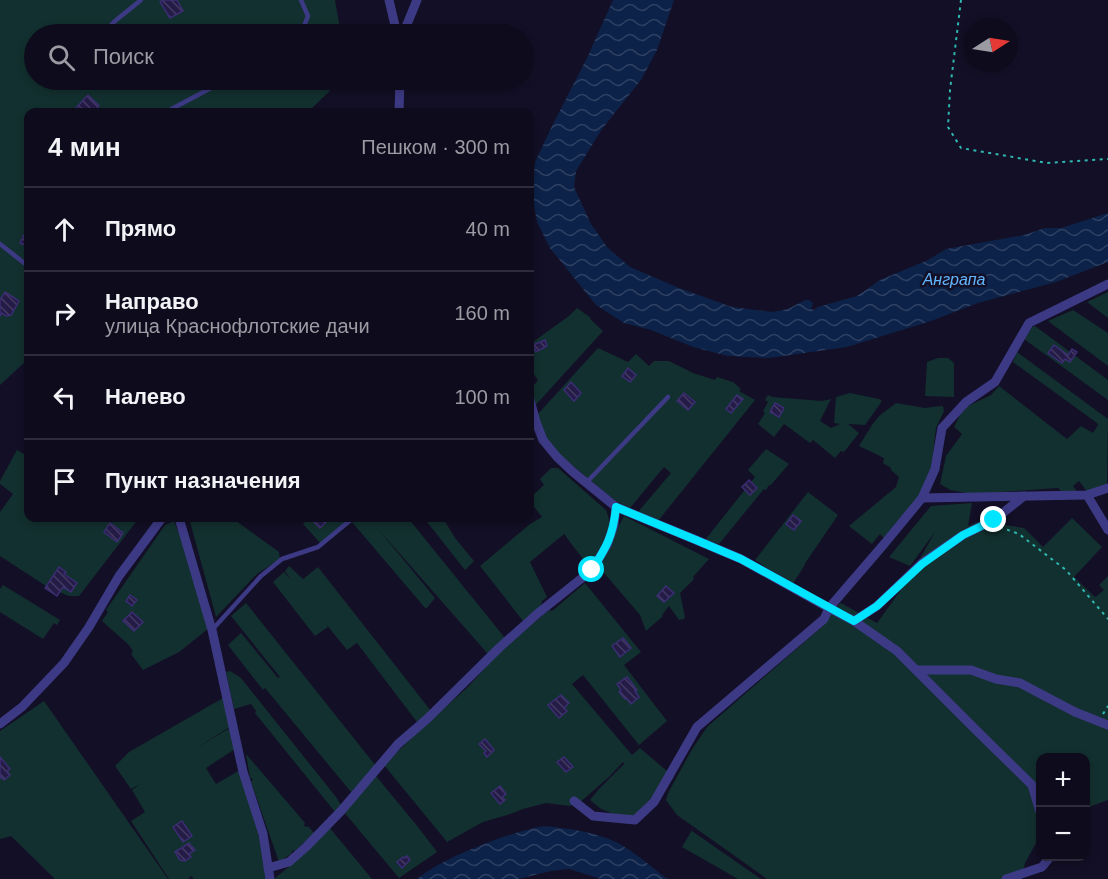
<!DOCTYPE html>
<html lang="ru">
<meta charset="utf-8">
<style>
:root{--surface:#0e0b1c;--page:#171425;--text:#f1f3f6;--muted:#9b9ba3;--line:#2e2b3b}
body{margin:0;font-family:Arial,sans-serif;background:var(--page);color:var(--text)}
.controls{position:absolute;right:18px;bottom:18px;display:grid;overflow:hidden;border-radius:12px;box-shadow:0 3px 9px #0003}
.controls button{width:54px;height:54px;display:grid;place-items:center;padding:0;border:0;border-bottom:2px solid var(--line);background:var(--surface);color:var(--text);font:30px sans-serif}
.compass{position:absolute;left:964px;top:18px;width:54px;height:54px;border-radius:50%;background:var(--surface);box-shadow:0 3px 9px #0003;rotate:78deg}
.stop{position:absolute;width:18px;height:18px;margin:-14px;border:4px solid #00e5ff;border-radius:50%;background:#fff}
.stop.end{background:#00e5ff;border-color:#fff;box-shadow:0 2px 6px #0008}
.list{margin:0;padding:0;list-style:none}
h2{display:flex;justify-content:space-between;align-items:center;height:78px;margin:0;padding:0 24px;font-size:26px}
h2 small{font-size:20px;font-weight:400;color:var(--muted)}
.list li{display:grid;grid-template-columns:39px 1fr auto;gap:18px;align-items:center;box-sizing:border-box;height:84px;padding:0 24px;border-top:2px solid var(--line)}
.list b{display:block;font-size:22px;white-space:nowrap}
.list p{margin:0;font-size:20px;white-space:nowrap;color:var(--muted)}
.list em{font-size:20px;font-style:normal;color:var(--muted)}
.icon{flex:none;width:33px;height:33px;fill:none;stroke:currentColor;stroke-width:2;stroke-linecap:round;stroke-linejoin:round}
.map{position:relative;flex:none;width:1108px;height:879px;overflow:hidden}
.search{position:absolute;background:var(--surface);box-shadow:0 3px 9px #0003;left:24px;top:24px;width:510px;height:66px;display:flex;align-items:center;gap:15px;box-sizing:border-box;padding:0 21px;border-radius:33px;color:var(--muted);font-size:22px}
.panel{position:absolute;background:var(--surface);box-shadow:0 3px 9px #0003;left:24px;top:108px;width:510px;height:414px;border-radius:12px}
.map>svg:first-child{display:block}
.garden{fill:#12302f}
.water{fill:url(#water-waves)}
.building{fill:url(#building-back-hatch);stroke:#3b2d73;stroke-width:1.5}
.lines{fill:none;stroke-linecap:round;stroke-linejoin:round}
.path{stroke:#2fb8b0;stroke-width:2;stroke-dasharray:3 4.5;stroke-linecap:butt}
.lane{stroke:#3d3a85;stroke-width:4.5}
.street{stroke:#3d3a85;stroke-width:9}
.route{stroke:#00e5ff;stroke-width:8}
.labels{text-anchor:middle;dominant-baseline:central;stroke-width:5;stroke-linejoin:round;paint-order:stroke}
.water-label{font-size:16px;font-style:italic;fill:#62b6ff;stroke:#130f26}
</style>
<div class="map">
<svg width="1108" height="879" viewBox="0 0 1108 879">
<defs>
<pattern id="water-waves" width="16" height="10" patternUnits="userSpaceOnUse" patternTransform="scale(1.5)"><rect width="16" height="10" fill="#0c2248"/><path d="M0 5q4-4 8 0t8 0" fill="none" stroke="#2f4163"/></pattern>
<pattern id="building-back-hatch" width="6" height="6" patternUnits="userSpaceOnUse" patternTransform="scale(1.5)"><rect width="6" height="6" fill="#241b47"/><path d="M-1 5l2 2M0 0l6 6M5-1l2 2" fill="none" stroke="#433b63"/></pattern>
</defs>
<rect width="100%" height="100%" fill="#130f26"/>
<g class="garden">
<path d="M0,0H335L341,34H34V80H341L308,112H28V361L25,362L0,385Z"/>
<path d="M1108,292V318L1087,302Z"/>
<path d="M577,308L591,318L590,319L603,331L532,409L530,390L538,380L531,370L530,344L569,316Z"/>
<path d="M1073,310L1108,333V366L1048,321Z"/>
<path d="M1035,326L1108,380V400L1024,339L1032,327Z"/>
<path d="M598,348L628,362L636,354L649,366L654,361H669L693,373L715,380L717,377L733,382L741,389L739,391L755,400L658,521L638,512L671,473L664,467L630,508L617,502L556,452L537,424V415Z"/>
<path d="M1017,352L1108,419L1107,484L1088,493L1079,481L1073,486L1078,493L1062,492L1058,488L973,494L950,490L940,484L946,456L962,434L954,427L960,415L968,406L991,395L999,386L1067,439L1081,426L1093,433L1098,425L1097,423L1013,362Z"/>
<path d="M938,358H948L954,363V397L925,396L927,362Z"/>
<path d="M850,393L879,399L882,401L865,425L848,424L859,433L844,452L841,451L835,458L813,440L810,443L784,424L774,437L758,424L765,413L763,411L768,402L765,400L768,395L772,397L822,401L831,399L820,421L831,428L840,424L834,423L836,397Z"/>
<path d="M896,403L925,408L941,406H943L944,411L936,428L933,455V460L927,487L886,540L880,534L872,544L849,526L896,487L899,477L891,470V468L883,463L884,458L859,446L872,425L879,416Z"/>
<path d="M28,448V518H139L79,596H69L49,588L0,556V512L13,494L0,484V481L17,450L24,454Z"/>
<path d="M766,449L789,464L770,486L769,485L766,490L764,489L719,544L705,540L755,477L748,470Z"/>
<path d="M551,468H558L606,510L608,516L610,523L604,541L589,567L564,534L530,562L547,597L542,601L541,606L523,621L480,566L530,524L542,517L530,502V498L544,485L540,479Z"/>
<path d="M808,492L838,515L806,562L803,568L792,585L755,560Z"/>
<path d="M972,503L968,526L980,521L1024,528L1043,547L1072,518L1102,547L1074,577L1095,597L1104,590L1099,585L1108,576V800L1086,808V758H1040V836L1025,863L1022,879H767L677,815L666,800L668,793L691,751L707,727L824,625L829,613L841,603L877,623L908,580L935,532L910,566L889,557L931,506Z"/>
<path d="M624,516L709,559L693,577L694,579L680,593L685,617L684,619L679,620L669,606L662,615L663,616L646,631L640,615L599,567V565Z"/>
<path d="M189,518H232L279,552L280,559L257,574L216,617Z"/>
<path d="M309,518H367L369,520L372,518H408L505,638L488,654L379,530L435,598L426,609L352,522L322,545L303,524Z"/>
<path d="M424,518H443L455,538L474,561L465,570Z"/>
<path d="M174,521L183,544L208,629L179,652L143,670L131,654L133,651L129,645L102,621L108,612L106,610L165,525Z"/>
<path d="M289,566L303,579L318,567L431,711L417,722L357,643L347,650L326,624L328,627L315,636L273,582L284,572L291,580L285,571Z"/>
<path d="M585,583L641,652L624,665L667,721L639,745L583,675L572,684L632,755L640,748L674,777L658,801L646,813L624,818L601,809L590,800L598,790L624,764L623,762L609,777L578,804L577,802L570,806L546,803L523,809L507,815L483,822L447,842L384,765L428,722L467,688L495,657L544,614L550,610L552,611Z"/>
<path d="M3,585L60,620L57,625L54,623L43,639L0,612V589Z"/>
<path d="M246,603L376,766L351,792L265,688L263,690L228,645L241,633L278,678L280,677L231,616Z"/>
<path d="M230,671L241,678L336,797L341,805L335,812L255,713L256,711L251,704L234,709L226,672Z"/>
<path d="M223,698L230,727L193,750L230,728L235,749L206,768L216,784L240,770L258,833L268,879H194L191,876L188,879H169L131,821L145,812L132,790L140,784L131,789L115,766L129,752Z"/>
<path d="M44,701L168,879H55L11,836L0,839V731Z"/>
<path d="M246,754L305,823L304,826L307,827L308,826L314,833L295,851L293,850L291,854L279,862L251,782L253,779L250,778Z"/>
<path d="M376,776L418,827L437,852L399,878L344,812Z"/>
<path d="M329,827L372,879H274L291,865Z"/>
<path d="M692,830V831L761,879H738L682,847Z"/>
</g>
<g class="water">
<path d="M613,0H674L657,50L641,80L602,129L576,171L574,187L591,224L607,247L630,267L679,288L732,307L772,312L788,309L805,300H809L813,303L811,309L814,310L818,307L857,296L880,280L928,260L946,249L1024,235L1045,228H1061L1108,213V262L1056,282L978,303L931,321L847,347L769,358L728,356L693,347L651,330L624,323L596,305L550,248L537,222L532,194L535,162L553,124L587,58Z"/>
<path d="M543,826C567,828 594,832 616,842C634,851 650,866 666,878L670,879H601L569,869L551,871L518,879H417C441,860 469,850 497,839C513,834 527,829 543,826Z"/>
</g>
<g class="building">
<path d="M163,0H177L183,11L170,18L160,2Z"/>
<path d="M462,29L482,32V34H461Z"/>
<path d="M88,95L99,106L93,112H81L76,108Z"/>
<path d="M24,235L28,237V246L20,243Z"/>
<path d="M5,292L19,301L11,315L6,316L2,313L0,316V300Z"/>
<path d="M545,340L547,346L536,352L533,345Z"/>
<path d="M1054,345L1068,355L1072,349L1077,352L1070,362L1065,359L1062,363L1048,353Z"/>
<path d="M628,368L636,375L630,382L622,376Z"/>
<path d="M571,382L581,393L574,401L564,390Z"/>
<path d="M684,393L695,402L688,410L677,401Z"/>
<path d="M737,395L743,399L731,413L726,409Z"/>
<path d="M775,403L784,408L779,417L770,412Z"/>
<path d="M749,480L757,488L750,495L742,487Z"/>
<path d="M793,515L801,521L794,530L786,524Z"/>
<path d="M310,518H324L327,521L320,528Z"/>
<path d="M110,523L123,533L117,542L104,532Z"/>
<path d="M59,567L66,572L64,574L77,583L71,592L63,587L57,596L45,588Z"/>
<path d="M666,586L674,593L664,602L657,596Z"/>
<path d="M130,595L137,600L132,606L126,601Z"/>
<path d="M132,612L143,622L134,631L123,621Z"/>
<path d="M623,638L631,648L620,657L612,646Z"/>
<path d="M627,677L637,690L635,691L639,697L631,704L626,698L625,699L619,692L621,690L617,684Z"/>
<path d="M561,695L569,703L564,708L567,711L559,718L548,705Z"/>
<path d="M485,739L494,750L487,757L484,753L486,751L479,744Z"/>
<path d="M0,757L10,769L7,771L10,775L4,780L1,777L0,778Z"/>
<path d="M564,757L573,767L566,772L557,762Z"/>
<path d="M500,786L506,794L502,797L505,800L500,804L491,793Z"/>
<path d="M182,821L192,836L183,842L173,827Z"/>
<path d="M189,843L195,850L189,854L191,857L185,861L180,860L175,852Z"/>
<path d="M407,856L410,860L402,868L397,862L403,857L404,858Z"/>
</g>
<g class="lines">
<g class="path">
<path d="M961,0L950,90L948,127L961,148L1047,163L1108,159"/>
<path d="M1000,527L1019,534L1066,570L1108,619"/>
<path d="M1103,714L1108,706"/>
</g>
<g class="lane">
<path d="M301,0L308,16L301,34"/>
<path d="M103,34L115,21L141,0"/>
<path d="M166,112L226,80"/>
<path d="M0,244L28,266"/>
<path d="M586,483L668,397"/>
<path d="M212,630L261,576L282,559L318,547L353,518"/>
</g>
<g class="street">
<path d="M389,0L397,34"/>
<path d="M403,34L417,0"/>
<path d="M399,112L400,80"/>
<path d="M530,400L536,422L543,440L557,457L573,472L616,507L696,540L741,559L829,608L854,621L877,606L922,563L963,535L994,520L1024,496"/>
<path d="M1087,495L1108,530"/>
<path d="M922,498L1087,495L1108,488"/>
<path d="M179,518L212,630L243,772L263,834L270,879"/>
<path d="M854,621L897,651L979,733L1032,785L1040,812"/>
<path d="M916,670H971L996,679L1020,683L1075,712L1108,725"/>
<path d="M0,724L22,707L64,663L89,627L119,576L162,518"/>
<path d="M574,801L593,816L635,820L654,802L697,727L824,619L829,608L885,543L922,498L935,469L942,428L966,402L995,382L1029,323L1108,284"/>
<path d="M268,868L289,862L306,847L341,811L398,744L427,719L499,648L537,614L592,570L607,545L614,525L616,507"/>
<path d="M1006,879L1042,867L1051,856"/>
</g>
</g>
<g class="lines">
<path class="route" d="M592,570C607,546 613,536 616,507L696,540L741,559L854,621L877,606L922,564L963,535L994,520"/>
</g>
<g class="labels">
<g class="water-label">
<text x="954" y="279">Анграпа</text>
</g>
</g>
</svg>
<div class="controls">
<button>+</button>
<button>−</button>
</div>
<svg class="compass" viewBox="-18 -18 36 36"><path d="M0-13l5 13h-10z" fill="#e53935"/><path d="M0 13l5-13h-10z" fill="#9b9ba3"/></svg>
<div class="stop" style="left:592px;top:570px"></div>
<div class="stop end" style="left:994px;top:520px"></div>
<div class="search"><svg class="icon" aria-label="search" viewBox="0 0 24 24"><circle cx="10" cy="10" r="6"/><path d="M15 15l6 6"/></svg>Поиск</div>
<section class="panel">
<h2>4 мин<small>Пешком · 300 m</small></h2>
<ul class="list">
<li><svg class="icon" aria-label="ahead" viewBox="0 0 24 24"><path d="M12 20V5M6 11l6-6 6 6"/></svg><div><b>Прямо</b></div><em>40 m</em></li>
<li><svg class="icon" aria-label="right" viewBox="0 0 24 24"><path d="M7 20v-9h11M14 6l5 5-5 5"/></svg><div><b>Направо</b><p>улица Краснофлотские дачи</p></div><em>160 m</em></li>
<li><svg class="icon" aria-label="left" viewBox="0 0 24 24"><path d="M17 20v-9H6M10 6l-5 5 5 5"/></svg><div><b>Налево</b></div><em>100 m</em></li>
<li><svg class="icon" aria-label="arrive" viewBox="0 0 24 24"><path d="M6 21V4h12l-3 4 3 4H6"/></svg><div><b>Пункт назначения</b></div></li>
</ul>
</section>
</div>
